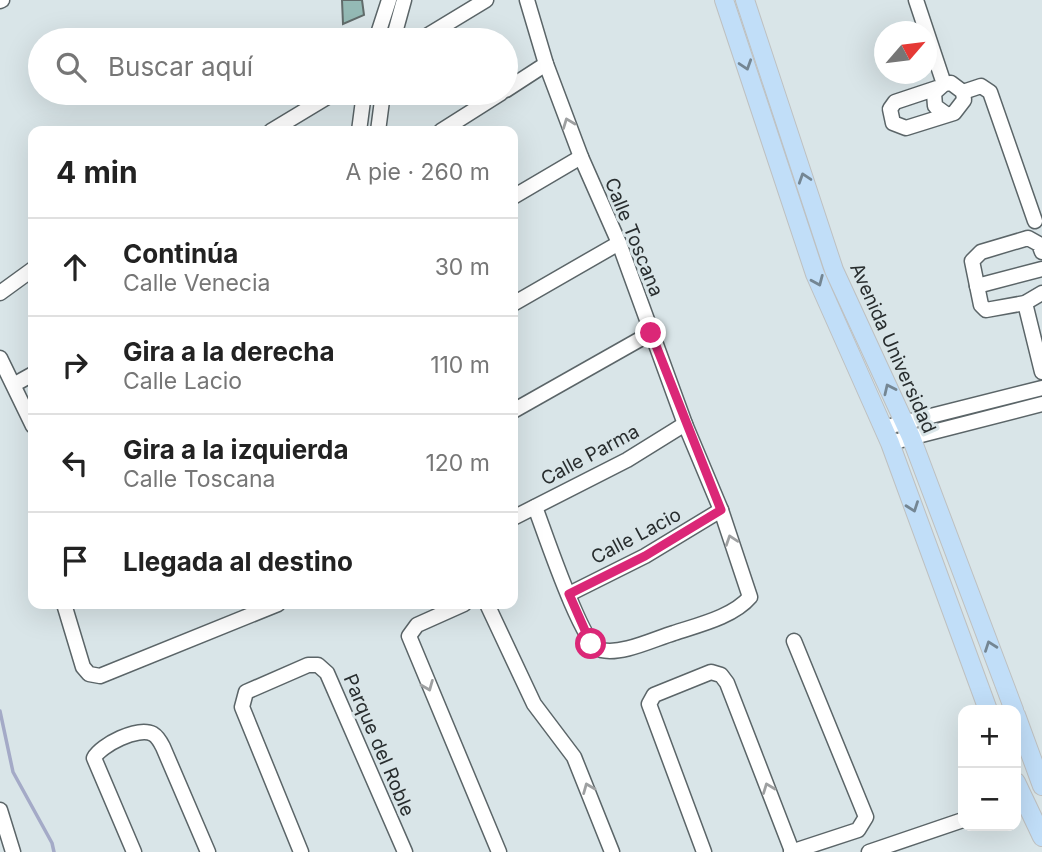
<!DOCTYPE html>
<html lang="es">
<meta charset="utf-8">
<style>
:root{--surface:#fff;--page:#f2f2f2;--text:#222;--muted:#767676;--line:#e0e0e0}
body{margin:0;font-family:Inter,sans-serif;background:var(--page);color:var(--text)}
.controls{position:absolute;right:21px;bottom:21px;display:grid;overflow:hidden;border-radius:14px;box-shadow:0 7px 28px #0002}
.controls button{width:63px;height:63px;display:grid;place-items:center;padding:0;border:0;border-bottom:2px solid var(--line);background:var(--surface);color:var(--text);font:35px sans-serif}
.compass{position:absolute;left:874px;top:21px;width:63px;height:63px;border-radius:50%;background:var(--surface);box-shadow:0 7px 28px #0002;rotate:62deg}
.stop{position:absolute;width:21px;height:21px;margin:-16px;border:5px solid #db2777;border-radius:50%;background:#fff}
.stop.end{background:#db2777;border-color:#fff;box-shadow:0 2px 7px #0008}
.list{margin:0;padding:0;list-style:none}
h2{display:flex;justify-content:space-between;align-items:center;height:91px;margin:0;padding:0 28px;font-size:30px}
h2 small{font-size:23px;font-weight:400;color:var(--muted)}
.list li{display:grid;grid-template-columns:46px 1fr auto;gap:21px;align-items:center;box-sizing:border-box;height:98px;padding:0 28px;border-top:2px solid var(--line)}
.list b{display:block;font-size:26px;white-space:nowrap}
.list p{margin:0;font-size:23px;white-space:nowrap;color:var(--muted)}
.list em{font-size:23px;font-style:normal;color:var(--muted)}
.icon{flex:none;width:38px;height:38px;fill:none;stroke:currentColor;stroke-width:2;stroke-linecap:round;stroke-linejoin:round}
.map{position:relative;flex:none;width:1042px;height:852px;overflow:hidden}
.search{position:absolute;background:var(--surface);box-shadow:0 7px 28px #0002;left:28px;top:28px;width:490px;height:77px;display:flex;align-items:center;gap:18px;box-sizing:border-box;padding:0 24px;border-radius:38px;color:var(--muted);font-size:26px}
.panel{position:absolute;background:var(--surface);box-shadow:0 7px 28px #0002;left:28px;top:126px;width:490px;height:483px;border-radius:14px}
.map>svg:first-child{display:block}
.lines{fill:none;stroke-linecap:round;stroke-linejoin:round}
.stream{stroke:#a4aac7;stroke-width:3.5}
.building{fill:#94bab5;stroke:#616c6b;stroke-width:2}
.minor-casing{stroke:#5b6568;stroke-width:17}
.major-casing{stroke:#bec0c0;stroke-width:20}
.minor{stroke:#fff;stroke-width:14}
.major{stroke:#c1def8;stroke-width:18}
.oneway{stroke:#748693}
.oneway2{stroke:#9ea0a1}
.route{stroke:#db2777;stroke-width:9}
.labels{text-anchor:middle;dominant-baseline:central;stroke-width:6;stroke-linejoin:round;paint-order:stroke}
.street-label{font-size:19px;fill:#282d2e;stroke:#d9e5e8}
</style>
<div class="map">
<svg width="1042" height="852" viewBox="0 0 1042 852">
<rect width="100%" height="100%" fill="#d9e5e8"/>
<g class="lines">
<path class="stream" d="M0,711L13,772L52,843L54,852"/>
</g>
<path class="building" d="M342,0H362L364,15L343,24Z"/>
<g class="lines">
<g class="minor-casing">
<g id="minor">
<path d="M527,0L546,64L581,157L619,243L685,424L721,510L750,597C733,617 698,625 674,633C654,639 622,655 601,650C582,646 544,530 535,507"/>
<path d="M916,0L944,84"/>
<path d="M0,1L2,0"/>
<path d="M376,40L389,0"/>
<path d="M393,40L404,0"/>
<path d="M420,40L486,0"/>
<path d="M937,88L895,102L890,109L893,123L906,128L954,113L964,100L963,92L951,83L944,84L934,93L935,106L946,114"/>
<path d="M506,90L546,64"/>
<path d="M963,92L981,86L990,92L1035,221"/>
<path d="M271,131L334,93"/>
<path d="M359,131L364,93"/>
<path d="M378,131L383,93"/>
<path d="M441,131L501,93"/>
<path d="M513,197L581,157"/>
<path d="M1042,252L1039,244L1028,238L981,252L972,261L981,305L986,310L1025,303L1042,293"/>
<path d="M977,286L1042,269"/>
<path d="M0,293L33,269"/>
<path d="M1025,303L1042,372"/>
<path d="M513,304L619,243"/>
<path d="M0,358L33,426"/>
<path d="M15,384L33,374"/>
<path d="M513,411L651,333"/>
<path d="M883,428L1042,388"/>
<path d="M890,443L1042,404"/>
<path d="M513,518L627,460L685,424"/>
<path d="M569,594L645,556L721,510"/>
<path d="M64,604L83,667L89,674L100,676L278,604"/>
<path d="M464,604L417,625L409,636L499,852"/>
<path d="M487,604L534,704L574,757L612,852"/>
<path d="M0,810L13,852"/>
<path d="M134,852L94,758C101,745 138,726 153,734C158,737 161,743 163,747L208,852"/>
<path d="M301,852L242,707L246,692L308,665H318L327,673L405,852"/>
<path d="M704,852L649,704L654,695L711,672L721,675L727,683L792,851"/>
<path d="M791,852L858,830L866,817L794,641"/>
<path d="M869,852L963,820"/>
</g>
</g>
<g class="major-casing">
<g id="major">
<path d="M724,0L815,274L890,443L988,710"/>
<path d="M745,0L834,270L911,437L1014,710"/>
<path d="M1016,715L1042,786"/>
<path d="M1016,782L1042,837"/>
</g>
</g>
<use href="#minor" class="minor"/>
<use href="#major" class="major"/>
</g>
<defs><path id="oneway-chevron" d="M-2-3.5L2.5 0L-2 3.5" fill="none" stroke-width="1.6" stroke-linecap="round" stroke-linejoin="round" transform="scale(1.75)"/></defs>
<g class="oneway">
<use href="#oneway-chevron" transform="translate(746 65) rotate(72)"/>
<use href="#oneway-chevron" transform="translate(804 178) rotate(-108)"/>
<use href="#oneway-chevron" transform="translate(818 281) rotate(67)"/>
<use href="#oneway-chevron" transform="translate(889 389) rotate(-115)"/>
<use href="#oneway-chevron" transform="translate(913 507) rotate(70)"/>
<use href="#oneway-chevron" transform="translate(990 646) rotate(-110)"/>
</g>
<g class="oneway2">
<use href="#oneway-chevron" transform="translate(568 123) rotate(-111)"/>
<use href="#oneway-chevron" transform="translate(731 540) rotate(-109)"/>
<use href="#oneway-chevron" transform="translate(428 686) rotate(68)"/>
<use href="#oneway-chevron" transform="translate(588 788) rotate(-112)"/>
<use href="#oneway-chevron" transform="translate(768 788) rotate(-111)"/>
</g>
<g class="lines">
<path class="route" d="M591,644L569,594L645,556L721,510L651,333"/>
</g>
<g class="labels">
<g class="street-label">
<text transform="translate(634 237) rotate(68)">Calle Toscana</text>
<text transform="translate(893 348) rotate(66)">Avenida Universidad</text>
<text transform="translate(590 455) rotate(-28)">Calle Parma</text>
<text transform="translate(636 536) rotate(-28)">Calle Lacio</text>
<text transform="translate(379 745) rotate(67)">Parque del Roble</text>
</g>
</g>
</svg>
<div class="controls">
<button>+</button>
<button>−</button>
</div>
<svg class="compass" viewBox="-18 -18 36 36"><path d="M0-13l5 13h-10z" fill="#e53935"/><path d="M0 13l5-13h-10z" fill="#767676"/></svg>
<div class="stop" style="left:591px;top:644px"></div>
<div class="stop end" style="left:651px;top:333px"></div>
<div class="search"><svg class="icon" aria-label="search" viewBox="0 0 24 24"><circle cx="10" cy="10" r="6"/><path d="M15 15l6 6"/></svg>Buscar aquí</div>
<section class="panel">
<h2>4 min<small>A pie · 260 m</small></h2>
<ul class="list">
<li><svg class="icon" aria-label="ahead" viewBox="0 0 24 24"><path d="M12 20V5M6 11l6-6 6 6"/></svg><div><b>Continúa</b><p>Calle Venecia</p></div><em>30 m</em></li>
<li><svg class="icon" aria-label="right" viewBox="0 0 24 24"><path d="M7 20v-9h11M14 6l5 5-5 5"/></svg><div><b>Gira a la derecha</b><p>Calle Lacio</p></div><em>110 m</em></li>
<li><svg class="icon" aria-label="left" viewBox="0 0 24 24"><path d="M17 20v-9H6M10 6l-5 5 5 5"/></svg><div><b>Gira a la izquierda</b><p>Calle Toscana</p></div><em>120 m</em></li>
<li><svg class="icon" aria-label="arrive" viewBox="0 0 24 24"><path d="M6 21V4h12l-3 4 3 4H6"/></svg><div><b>Llegada al destino</b></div></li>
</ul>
</section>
</div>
